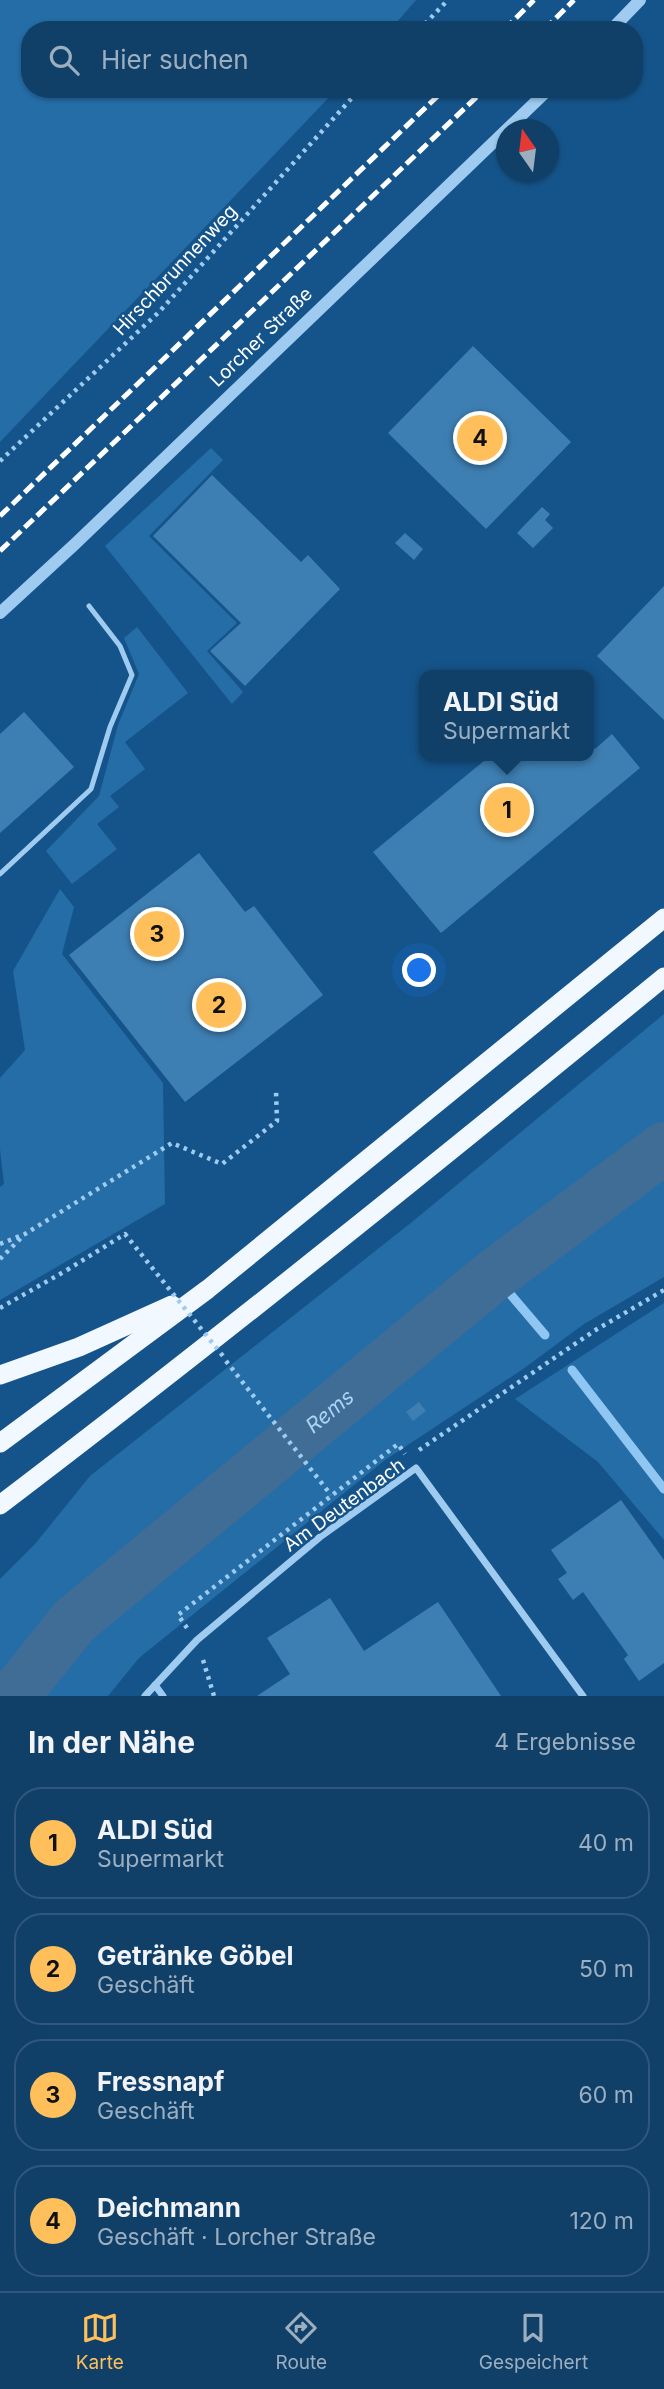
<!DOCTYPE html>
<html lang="de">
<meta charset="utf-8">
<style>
:root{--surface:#103f68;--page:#1e4a71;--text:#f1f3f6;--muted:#9cafc0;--line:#30587c;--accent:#ffc05c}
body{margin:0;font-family:Inter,sans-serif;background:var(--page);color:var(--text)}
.compass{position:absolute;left:496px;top:119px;width:63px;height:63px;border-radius:50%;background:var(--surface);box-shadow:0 2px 5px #0004;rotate:346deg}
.you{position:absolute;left:420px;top:971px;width:24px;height:24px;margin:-18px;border:5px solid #fff;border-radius:50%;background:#1a73e8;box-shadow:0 0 0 10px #1a73e833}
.badge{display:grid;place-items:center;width:46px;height:46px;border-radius:50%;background:var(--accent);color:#111;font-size:23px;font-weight:700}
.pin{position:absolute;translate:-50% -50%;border:4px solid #fff;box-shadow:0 2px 7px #0006}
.popup{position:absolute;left:419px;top:670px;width:175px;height:91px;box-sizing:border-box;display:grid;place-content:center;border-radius:14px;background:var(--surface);filter:drop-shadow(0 2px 5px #0005);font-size:23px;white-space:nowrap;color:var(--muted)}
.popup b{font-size:26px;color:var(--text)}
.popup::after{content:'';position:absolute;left:50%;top:100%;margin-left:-14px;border:14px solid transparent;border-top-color:var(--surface)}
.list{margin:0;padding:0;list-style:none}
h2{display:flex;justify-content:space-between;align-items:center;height:91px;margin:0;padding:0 28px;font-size:30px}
h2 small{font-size:23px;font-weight:400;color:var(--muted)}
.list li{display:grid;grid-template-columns:46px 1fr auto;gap:21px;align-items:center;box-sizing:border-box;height:112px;margin:0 14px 14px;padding:0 14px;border:2px solid var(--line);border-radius:28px}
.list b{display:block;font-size:26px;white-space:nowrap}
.list p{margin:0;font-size:23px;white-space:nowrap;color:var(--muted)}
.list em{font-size:23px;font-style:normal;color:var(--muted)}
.icon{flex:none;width:38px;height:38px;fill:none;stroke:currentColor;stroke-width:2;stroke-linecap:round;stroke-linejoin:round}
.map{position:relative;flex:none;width:664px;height:1696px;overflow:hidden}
.search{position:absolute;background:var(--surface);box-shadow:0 2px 5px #0004;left:21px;right:21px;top:21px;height:77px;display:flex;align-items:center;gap:18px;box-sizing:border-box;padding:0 24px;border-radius:28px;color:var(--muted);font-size:26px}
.sheet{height:595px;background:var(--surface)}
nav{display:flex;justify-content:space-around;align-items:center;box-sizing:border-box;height:98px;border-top:2px solid var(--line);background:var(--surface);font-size:19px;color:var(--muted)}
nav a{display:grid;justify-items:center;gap:4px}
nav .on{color:var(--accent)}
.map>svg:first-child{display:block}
.green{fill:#256da7}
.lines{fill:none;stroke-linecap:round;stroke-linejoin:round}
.stream{stroke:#90c7f2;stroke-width:9}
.river{stroke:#406d95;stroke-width:52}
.building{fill:#3e7fb3}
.path{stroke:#9ecbef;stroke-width:4.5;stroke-dasharray:3.5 5;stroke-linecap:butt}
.service{stroke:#9ecbef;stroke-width:5}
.minor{stroke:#9ecbef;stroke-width:7}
.tertiary{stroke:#9ecbef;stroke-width:12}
.trunk{stroke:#f2f8ff;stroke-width:19}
.rail{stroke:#fff;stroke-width:5;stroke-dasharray:12 5;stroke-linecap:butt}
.path-bridge{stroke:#9ecbef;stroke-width:4.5;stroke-dasharray:3.5 5;stroke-linecap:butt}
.labels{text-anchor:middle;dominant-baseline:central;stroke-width:5;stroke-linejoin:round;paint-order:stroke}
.street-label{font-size:19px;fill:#fff;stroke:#15548a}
.water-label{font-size:21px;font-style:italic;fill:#a9d4f6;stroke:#15548a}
</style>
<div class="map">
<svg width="664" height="1696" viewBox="0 0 664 1696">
<rect width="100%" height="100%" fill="#15548a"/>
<g class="green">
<path d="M0,0H416L390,30H30V89H337L0,442Z"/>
<path d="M211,448L223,460L149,536L237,623L207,651L243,692L232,704L105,546Z"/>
<path d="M137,627L188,693L125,742L145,769L110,796L119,807L97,824L117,849L72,884L46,851L99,796L118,725L139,674L124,638Z"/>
<path d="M60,889L74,907L62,954L163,1083L165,1204L0,1300V1187L4,1184L0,1149V1078L25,1050L13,971Z"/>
<path d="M664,1014V1277L584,1324L523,1369L385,1460L139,1658L108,1696H0V1579L35,1544L90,1476L412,1222Z"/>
<path d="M664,1303V1540L598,1462L515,1399Z"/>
</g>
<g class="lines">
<g class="stream">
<path d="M494,1275L545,1335"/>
<path d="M572,1370L664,1489"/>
</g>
<path class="river" id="s1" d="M14,1696L74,1621L494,1275L664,1148"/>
</g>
<g class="building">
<path d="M473,346L571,442L486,529L388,433Z"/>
<path d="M212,475L301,562L308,555L340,589L245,686L210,651L241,623L153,536Z"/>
<path d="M542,507L550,514L545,520L553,528L533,548L517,533Z"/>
<path d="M405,533L423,549L414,560L395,543Z"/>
<path d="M664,586V720L597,656Z"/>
<path d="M24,712L74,767L0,833V734Z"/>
<path d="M612,734L640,768L441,933L373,852L490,756H589V742L595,749Z"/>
<path d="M199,853L245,912L254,906L323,995L185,1102L69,955Z"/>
<path d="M419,1402L426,1411L413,1421L406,1412Z"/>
<path d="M621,1500L664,1560V1663L639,1681L624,1659L628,1655L583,1592L573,1600L558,1579L567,1573L551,1550Z"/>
<path d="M330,1598L364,1651L438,1602L501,1696H257L290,1674L267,1638Z"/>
</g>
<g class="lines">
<g class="path">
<path d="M419,30L448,0"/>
<path d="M0,461L159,312L360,89"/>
<path d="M0,1244L25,1234L172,1143L222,1164L277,1121L276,1091"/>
<path d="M0,1259L22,1237"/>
<path d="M0,1308L67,1270"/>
<path d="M226,1361L331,1495"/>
<path d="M419,1450L594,1331L664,1290"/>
<path d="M187,1628L178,1615L398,1444L405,1454"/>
<path d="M203,1660L214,1696"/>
</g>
<path class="service" d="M0,874L91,789L110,727L132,675L120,646L89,606"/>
<g class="minor">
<path d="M155,1685L163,1696"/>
<path d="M145,1696L197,1640L320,1537L416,1468L583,1696"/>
</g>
<g class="tertiary">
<path d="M611,30L640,0"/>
<path d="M0,613L75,544L549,89"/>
</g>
<g class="trunk">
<path d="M0,1375L79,1347L172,1305"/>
<path d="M0,1443L208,1289L664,918"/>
<path d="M0,1505C225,1334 445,1156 664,977"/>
</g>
<g class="rail">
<path d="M504,30L534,0"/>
<path d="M544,30L574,0"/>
<path d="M0,516L445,89"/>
<path d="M0,551L485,89"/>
</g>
<path class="path-bridge" d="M67,1270L125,1234L223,1356"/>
</g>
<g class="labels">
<g class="street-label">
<text transform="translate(175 270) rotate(-47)">Hirschbrunnenweg</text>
<text transform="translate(261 337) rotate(-44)">Lorcher Straße</text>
<text transform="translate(344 1505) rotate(-36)">Am Deutenbach</text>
</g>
<g class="water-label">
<text stroke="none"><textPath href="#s1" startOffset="427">Rems</textPath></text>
</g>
</g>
</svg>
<svg class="compass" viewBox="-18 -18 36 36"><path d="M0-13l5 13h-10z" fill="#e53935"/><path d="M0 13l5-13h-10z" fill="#9cafc0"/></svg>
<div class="you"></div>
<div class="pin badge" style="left:507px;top:810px">1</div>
<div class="popup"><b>ALDI Süd</b>Supermarkt</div>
<div class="pin badge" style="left:219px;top:1005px">2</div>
<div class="pin badge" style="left:157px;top:934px">3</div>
<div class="pin badge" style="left:480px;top:438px">4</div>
<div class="search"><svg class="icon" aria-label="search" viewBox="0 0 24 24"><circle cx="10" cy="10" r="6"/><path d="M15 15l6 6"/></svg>Hier suchen</div>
</div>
<section class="sheet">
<h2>In der Nähe<small>4 Ergebnisse</small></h2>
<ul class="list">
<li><span class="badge">1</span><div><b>ALDI Süd</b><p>Supermarkt</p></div><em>40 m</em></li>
<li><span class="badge">2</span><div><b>Getränke Göbel</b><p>Geschäft</p></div><em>50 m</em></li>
<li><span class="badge">3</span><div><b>Fressnapf</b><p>Geschäft</p></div><em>60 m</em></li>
<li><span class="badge">4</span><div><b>Deichmann</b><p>Geschäft · Lorcher Straße</p></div><em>120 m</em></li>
</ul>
</section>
<nav>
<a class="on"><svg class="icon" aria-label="map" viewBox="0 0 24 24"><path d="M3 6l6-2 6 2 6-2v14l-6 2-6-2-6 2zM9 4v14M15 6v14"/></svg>Karte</a>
<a><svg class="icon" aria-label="directions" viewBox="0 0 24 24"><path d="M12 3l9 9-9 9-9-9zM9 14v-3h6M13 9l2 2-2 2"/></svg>Route</a>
<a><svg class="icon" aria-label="saved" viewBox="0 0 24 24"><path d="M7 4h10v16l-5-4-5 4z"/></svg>Gespeichert</a>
</nav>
